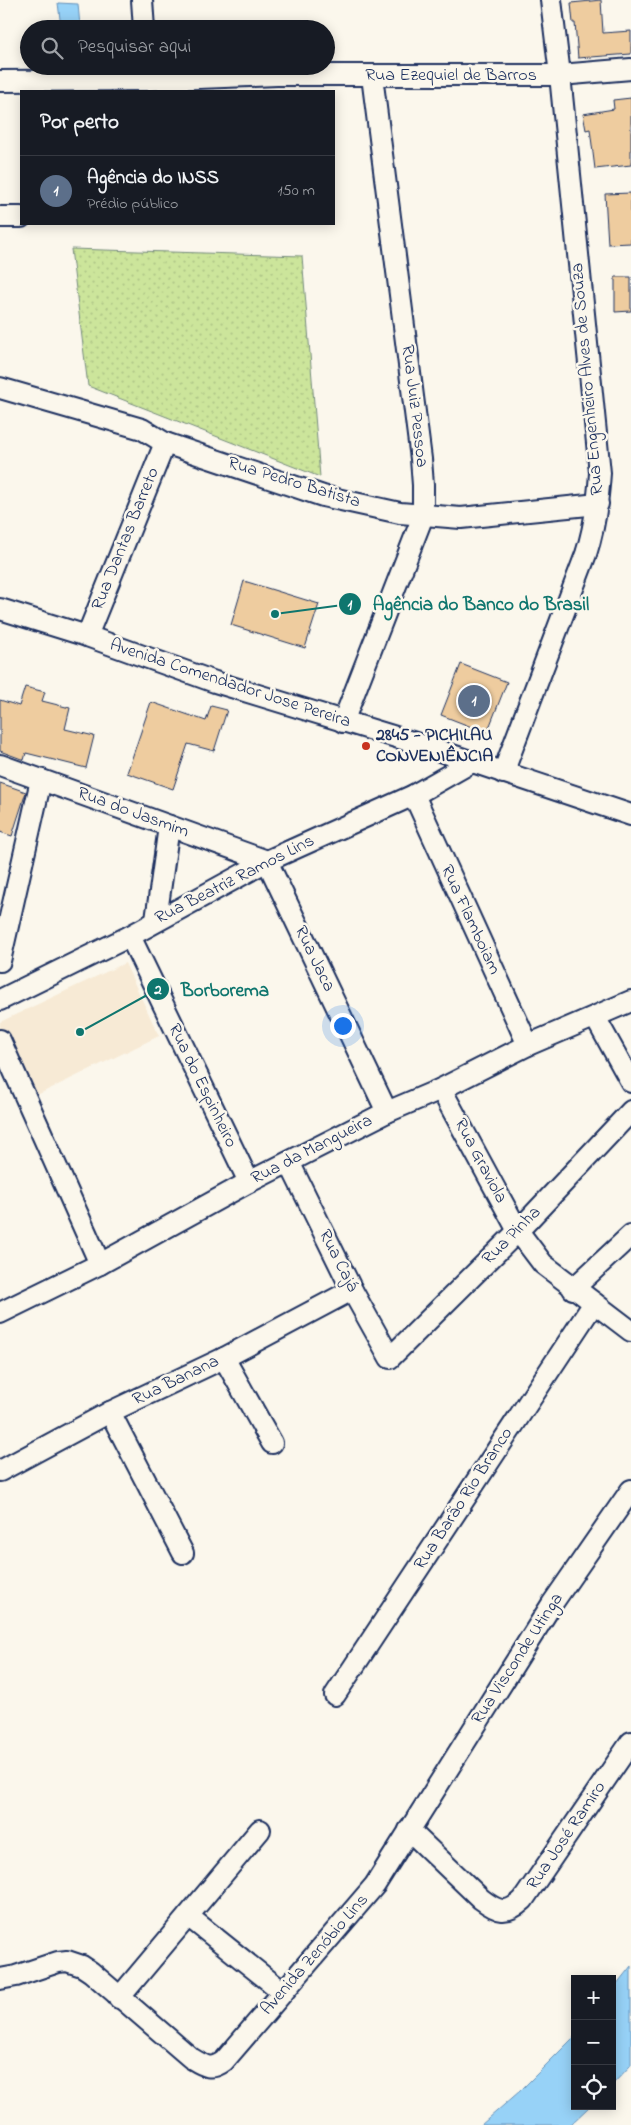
<!DOCTYPE html>
<html lang="pt">
<meta charset="utf-8">
<style>
:root{--surface:#171b24;--page:#242831;--text:#f1f3f6;--muted:#9ea1a6;--line:#363941;--accent:#db2777}
body{margin:0;font-family:"Indie Flower",sans-serif;background:var(--page);color:var(--text)}
.controls{position:absolute;right:15px;bottom:15px;display:grid;overflow:hidden;border-radius:0px;box-shadow:0 2px 12px #0003}
.controls button{width:45px;height:45px;display:grid;place-items:center;padding:0;border:0;border-bottom:1px solid var(--line);background:var(--surface);color:var(--text);font:25px sans-serif}
.you{position:absolute;left:342px;top:1025px;width:18px;height:18px;margin:-12px;border:4px solid #fff;border-radius:50%;background:#1a73e8;box-shadow:0 0 0 8px #1a73e833}
.badge{display:grid;place-items:center;width:32px;height:32px;border-radius:50%;background:var(--accent);color:#fff;font-size:16px;font-weight:700}
.pin{position:absolute;translate:-50% -50%;border:2px solid #fff;box-shadow:0 1px 5px #0006}
.list{margin:0;padding:0;list-style:none}
h2{display:flex;justify-content:space-between;align-items:center;height:65px;margin:0;padding:0 20px;font-size:21px}
h2 small{font-size:16px;font-weight:400;color:var(--muted)}
.list li{display:grid;grid-template-columns:32px 1fr auto;gap:15px;align-items:center;box-sizing:border-box;height:70px;padding:0 20px;border-top:1px solid var(--line)}
.list b{display:block;font-size:19px;white-space:nowrap}
.list p{margin:0;font-size:16px;white-space:nowrap;color:var(--muted)}
.list em{font-size:16px;font-style:normal;color:var(--muted)}
.icon{flex:none;width:28px;height:28px;fill:none;stroke:currentColor;stroke-width:2;stroke-linecap:round;stroke-linejoin:round}
.map{position:relative;flex:none;width:631px;height:2125px;overflow:hidden}
.search{position:absolute;background:var(--surface);box-shadow:0 2px 12px #0003;left:20px;top:20px;width:315px;height:55px;display:flex;align-items:center;gap:12px;box-sizing:border-box;padding:0 18px;border-radius:28px;color:var(--muted);font-size:19px}
.panel{position:absolute;background:var(--surface);box-shadow:0 2px 12px #0003;left:20px;top:90px;width:315px;height:135px;border-radius:0px}
.map>svg:first-child{display:block}
.built{fill:#f7ead5}
.park{fill:url(#park-dots);stroke:#748a7c}
.water{fill:#97d2f7;stroke:#6591ba}
.building{fill:#eecc9f;stroke:#1b2f5e}
.lines{fill:none;stroke-linecap:round;stroke-linejoin:round}
.minor-casing{stroke:#1b2f5e;stroke-width:24}
.minor{stroke:#fbf7ec;stroke-width:20}
.poi-dot{fill:#c8321e;stroke:#fbf7ec;stroke-width:2}
.labels{text-anchor:middle;dominant-baseline:central;stroke-width:5;stroke-linejoin:round;paint-order:stroke}
.street-label{font-size:18px;fill:#1b2f5e;stroke:#fbf7ec}
.poi-label{font-size:18px;font-weight:bold;fill:#1b2f5e;stroke:#fbf7ec;text-anchor:start}
.leader{fill:none;stroke:#0f766e;stroke-width:2}
.callout-dot{fill:#0f766e;stroke:#fbf7ec;stroke-width:2}
.mark-label{font-size:15px;text-anchor:middle;font-weight:bold;fill:#fff}
.callout-label{font-size:19px;text-anchor:middle;font-weight:bold;fill:#0f766e;stroke:#fbf7ec;stroke-width:5;stroke-linejoin:round;paint-order:stroke}
</style>
<div class="map">
<svg width="631" height="2125" viewBox="0 0 631 2125">
<defs>
<pattern id="park-dots" width="8" height="8" patternUnits="userSpaceOnUse" patternTransform="scale(1.25)"><rect width="8" height="8" fill="#cce59b"/><path d="M2 2h.1M6 6h.1" fill="none" stroke="#afc588" stroke-width="1.8" stroke-linecap="round"/></pattern>
</defs>
<rect width="100%" height="100%" fill="#fbf7ec"/>
<filter id="ink" filterUnits="userSpaceOnUse"><feTurbulence type="fractalNoise" baseFrequency=".02" numOctaves="2"/><feDisplacementMap in="SourceGraphic" scale="10" xChannelSelector="R" yChannelSelector="G"/><feConvolveMatrix kernelMatrix="1 2 1 2 8 2 1 2 1" color-interpolation-filters="sRGB"/></filter>
<g filter="url(#ink)">
<path class="built" d="M125,963L159,1036L33,1097L0,1028V1022Z"/>
<path class="park" d="M71,249L302,256L320,477L88,386Z"/>
<g class="water">
<path d="M58,3L78,4L80,26L61,27Z"/>
<path d="M631,1966V2065L612,2085V1990Z"/>
<path d="M575,2036V2106H590L570,2125H481L520,2091Z"/>
</g>
<g class="building">
<path d="M601,0L603,33L631,31V54L578,58L575,23H573L571,3Z"/>
<path d="M631,98V165L595,169L590,129L586,130L583,114L614,109L613,100Z"/>
<path d="M631,193V243L608,244L605,194Z"/>
<path d="M615,277H631V311L615,312Z"/>
<path d="M244,581L319,604L305,648L231,625Z"/>
<path d="M461,664L507,682L487,733L441,715Z"/>
<path d="M25,687L45,692L42,701L70,708L65,729L94,736L86,768L26,753L24,760L0,751V700L19,706Z"/>
<path d="M151,702L206,721L211,706L227,710L214,751L188,744L173,789L127,773Z"/>
<path d="M0,783L26,792L12,836L0,832Z"/>
</g>
<g class="lines">
<g class="minor-casing">
<g id="minor">
<path d="M142,0L144,29"/>
<path d="M0,81L149,80L277,75H560L631,69"/>
<path d="M0,217H21"/>
<path d="M0,388L142,429L165,443L323,496L400,513L461,518L598,504"/>
<path d="M0,609L87,636L215,682L422,745L631,815"/>
<path d="M87,636L165,443"/>
<path d="M343,722L423,516V485L421,459L372,76"/>
<path d="M0,765L267,861L387,1112"/>
<path d="M503,773L586,554C595,527 598,502 600,473L560,75L551,0"/>
<path d="M414,795L528,1045"/>
<path d="M156,920L169,826"/>
<path d="M130,936L249,1182"/>
<path d="M0,961L41,780"/>
<path d="M0,1000L130,936L267,861L414,795L472,762"/>
<path d="M595,1017L631,1082"/>
<path d="M0,1040L100,1264"/>
<path d="M441,1089L518,1231L543,1264L631,1331"/>
<path d="M289,1162L352,1290L390,1358L518,1231L631,1111"/>
<path d="M573,1289L631,1235"/>
<path d="M0,1313L100,1264L249,1182L387,1112L441,1089L528,1045L631,1001"/>
<path d="M224,1358L272,1443"/>
<path d="M110,1412L183,1553"/>
<path d="M0,1471L110,1412L224,1358L352,1290"/>
<path d="M335,1695L594,1303"/>
<path d="M409,1830L481,1899C498,1912 507,1915 523,1900L631,1742"/>
<path d="M188,1916L283,1992"/>
<path d="M0,1979L16,1976L58,1962L67,1961L82,1966L91,1972L191,2058C204,2066 211,2071 224,2061L375,1885L552,1604L631,1490"/>
<path d="M119,1998L260,1830"/>
</g>
</g>
<use href="#minor" class="minor"/>
</g>
</g>
<circle class="poi-dot" cx="366" cy="746" r="5"/>
<g class="labels">
<g class="street-label">
<text x="451" y="76">Rua Ezequiel de Barros</text>
<text transform="translate(588 379) rotate(-95)">Rua Engenheiro Alves de Souza</text>
<text transform="translate(414 406) rotate(83)">Rua Juiz Pessoa</text>
<text transform="translate(294 483) rotate(17)">Rua Pedro Batista</text>
<text transform="translate(126 539) rotate(-68)">Rua Dantas Barreto</text>
<text transform="translate(230 684) rotate(18)">Avenida Comendador Jose Pereira</text>
<text transform="translate(133 813) rotate(20)">Rua do Jasmim</text>
<text transform="translate(235 880) rotate(-27)">Rua Beatriz Ramos Lins</text>
<text transform="translate(470 920) rotate(65)">Rua Flamboiam</text>
<text transform="translate(314 959) rotate(64)">Rua Jaca</text>
<text transform="translate(202 1086) rotate(64)">Rua do Espinheiro</text>
<text transform="translate(312 1150) rotate(-27)">Rua da Mangueira</text>
<text transform="translate(480 1161) rotate(62)">Rua Graviola</text>
<text transform="translate(512 1236) rotate(-45)">Rua Pinha</text>
<text transform="translate(338 1261) rotate(63)">Rua Cajá</text>
<text transform="translate(176 1381) rotate(-26)">Rua Banana</text>
<text transform="translate(464 1499) rotate(-57)">Rua Barão Rio Branco</text>
<text transform="translate(518 1659) rotate(-57)">Rua Visconde Utinga</text>
<text transform="translate(567 1836) rotate(-56)">Rua José Ramiro</text>
<text transform="translate(315 1955) rotate(-49)">Avenida Zenóbio Lins</text>
</g>
<g class="poi-label">
<text x="376" y="736">2845 - PICHILAU<tspan x="376" dy="21">CONVENIÊNCIA</tspan></text>
</g>
</g>
<path class="leader" d="M275 614L350 604M80 1032L158 989"/>
<g class="callout-dot">
<circle cx="275" cy="614" r="5"/>
<circle cx="80" cy="1032" r="5"/>
<circle cx="350" cy="604" r="12"/>
<circle cx="158" cy="989" r="12"/>
</g>
<g class="mark-label">
<text x="350" y="609">1</text>
<text x="158" y="994">2</text>
</g>
<g class="callout-label">
<text x="481" y="610">Agência do Banco do Brasil</text>
<text x="225" y="996">Borborema</text>
</g>
</svg>
<div class="controls">
<button>+</button>
<button>−</button>
<button><svg class="icon" aria-label="locate" viewBox="0 0 24 24"><circle cx="12" cy="12" r="6"/><path d="M12 2v4M12 18v4M2 12h4M18 12h4"/></svg></button>
</div>
<div class="you"></div>
<div class="pin badge" style="left:474px;top:701px;background:#5c6f8a">1</div>
<div class="search"><svg class="icon" aria-label="search" viewBox="0 0 24 24"><circle cx="10" cy="10" r="6"/><path d="M15 15l6 6"/></svg>Pesquisar aqui</div>
<section class="panel">
<h2>Por perto<small></small></h2>
<ul class="list">
<li><span class="badge" style="background:#5c6f8a">1</span><div><b>Agência do INSS</b><p>Prédio público</p></div><em>150 m</em></li>
</ul>
</section>
</div>
